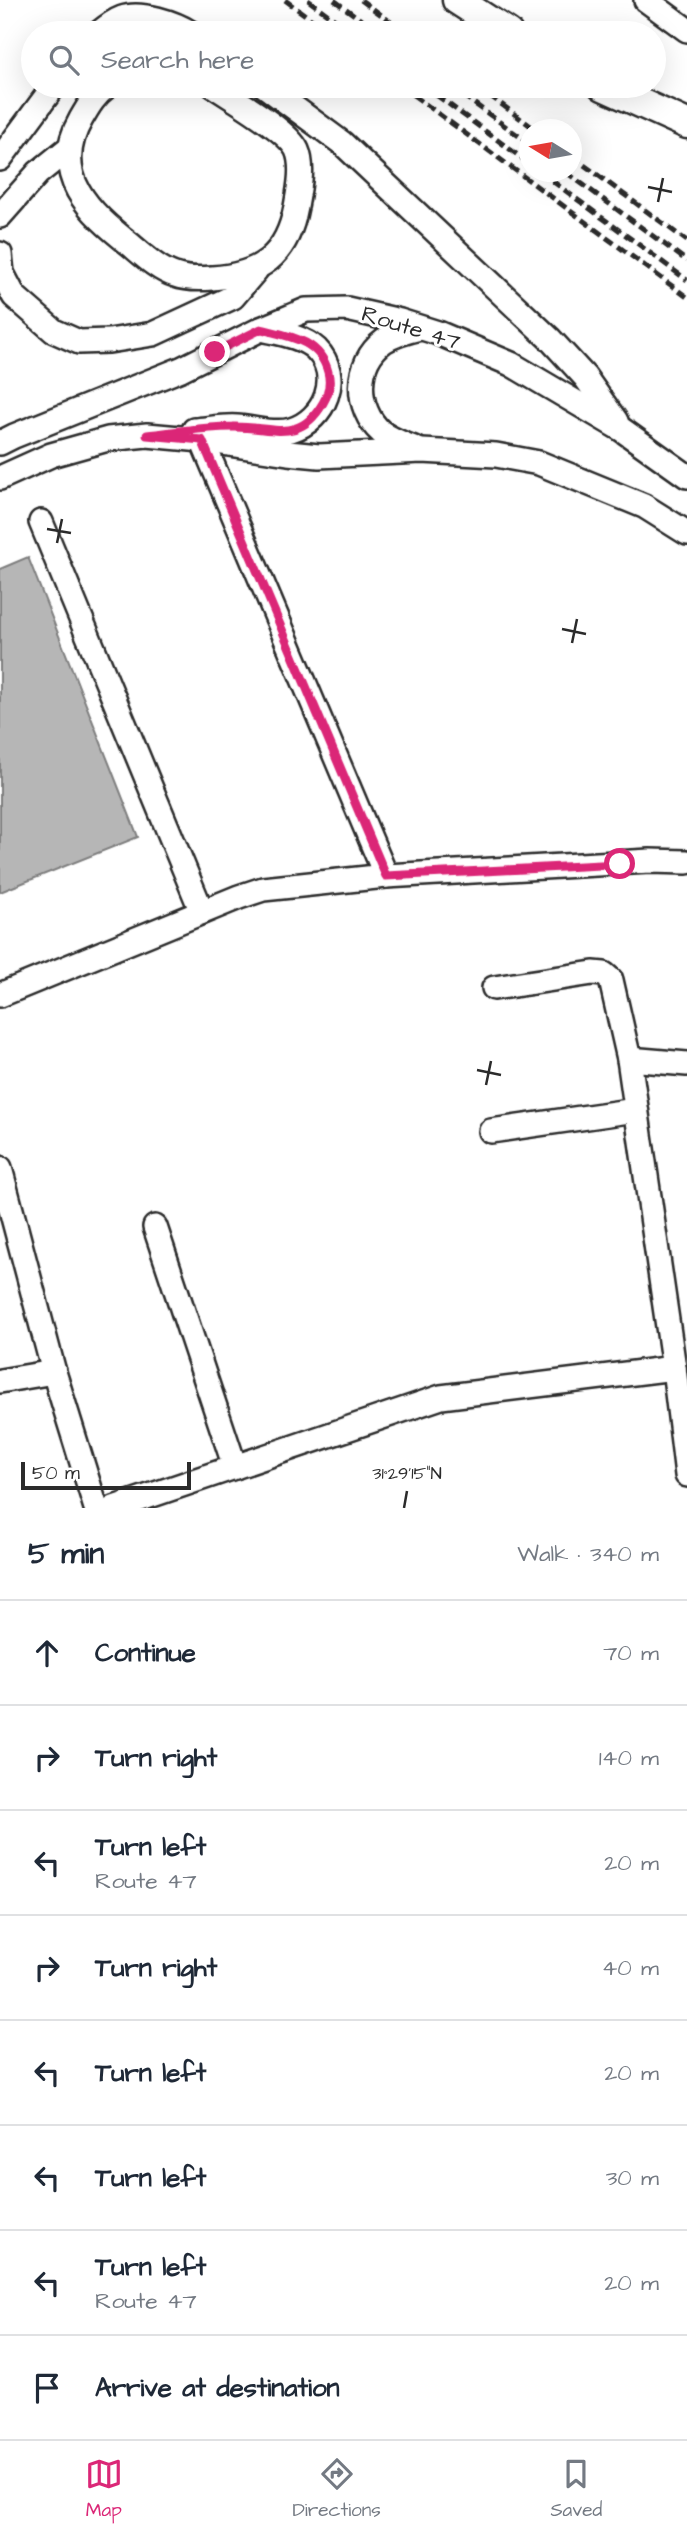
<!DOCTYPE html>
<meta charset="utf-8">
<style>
:root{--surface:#fff;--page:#f2f2f3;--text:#1f2937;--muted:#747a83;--line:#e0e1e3;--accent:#db2777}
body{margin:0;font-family:"Architects Daughter",sans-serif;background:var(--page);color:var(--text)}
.compass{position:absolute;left:519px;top:119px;width:63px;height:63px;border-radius:50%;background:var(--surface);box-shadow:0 7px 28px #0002;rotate:281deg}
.scale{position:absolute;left:21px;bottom:18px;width:170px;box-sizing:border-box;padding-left:7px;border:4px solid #2b2b2b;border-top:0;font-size:19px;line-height:24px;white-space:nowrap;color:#2b2b2b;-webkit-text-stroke:5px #fff;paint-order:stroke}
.stop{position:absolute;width:21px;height:21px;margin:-16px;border:5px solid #db2777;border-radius:50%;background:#fff}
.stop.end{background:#db2777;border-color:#fff;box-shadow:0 2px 7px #0008}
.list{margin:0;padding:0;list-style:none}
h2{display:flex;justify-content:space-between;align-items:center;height:91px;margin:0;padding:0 28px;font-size:30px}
h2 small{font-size:23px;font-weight:400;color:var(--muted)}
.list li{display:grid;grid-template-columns:46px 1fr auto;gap:21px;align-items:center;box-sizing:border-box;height:105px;padding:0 28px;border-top:2px solid var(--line)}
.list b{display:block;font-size:26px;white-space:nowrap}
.list p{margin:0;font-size:23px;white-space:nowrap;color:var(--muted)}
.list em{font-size:23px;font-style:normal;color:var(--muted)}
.icon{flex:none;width:38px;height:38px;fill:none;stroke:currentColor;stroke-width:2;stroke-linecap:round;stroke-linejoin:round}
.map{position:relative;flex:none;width:687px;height:1508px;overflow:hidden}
.search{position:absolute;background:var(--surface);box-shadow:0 7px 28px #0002;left:21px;right:21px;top:21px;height:77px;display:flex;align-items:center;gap:18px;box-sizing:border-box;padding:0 24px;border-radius:38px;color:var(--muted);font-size:26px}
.sheet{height:931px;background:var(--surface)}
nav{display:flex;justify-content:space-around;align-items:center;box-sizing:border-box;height:98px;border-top:2px solid var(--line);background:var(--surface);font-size:19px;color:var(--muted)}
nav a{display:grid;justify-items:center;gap:4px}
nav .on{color:var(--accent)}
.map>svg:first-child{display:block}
.water{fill:#b6b6b6;stroke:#7e7e7e;stroke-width:2}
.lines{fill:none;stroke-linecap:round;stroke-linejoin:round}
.minor-casing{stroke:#2b2b2b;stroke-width:28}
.major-casing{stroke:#2b2b2b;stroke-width:33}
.minor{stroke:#fff;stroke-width:23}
.major{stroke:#fff;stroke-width:28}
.rail{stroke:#2b2b2b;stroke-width:5;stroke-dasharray:10 5;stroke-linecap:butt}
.route{stroke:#db2777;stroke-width:9}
.ticks{fill:none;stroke:#2b2b2b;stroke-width:2.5}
.labels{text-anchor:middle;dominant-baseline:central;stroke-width:6;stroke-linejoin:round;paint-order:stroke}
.street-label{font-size:23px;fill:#2b2b2b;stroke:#fff}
.ticks-label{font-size:18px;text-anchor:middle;fill:#2b2b2b;stroke:#fff;stroke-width:6;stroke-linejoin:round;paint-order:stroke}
</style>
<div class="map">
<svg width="687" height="1508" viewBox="0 0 687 1508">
<rect width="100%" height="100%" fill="#fff"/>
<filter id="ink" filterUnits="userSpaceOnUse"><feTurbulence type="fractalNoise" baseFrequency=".0143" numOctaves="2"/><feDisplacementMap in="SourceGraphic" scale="14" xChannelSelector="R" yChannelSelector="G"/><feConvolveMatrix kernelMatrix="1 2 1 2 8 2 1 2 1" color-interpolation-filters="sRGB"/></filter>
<g filter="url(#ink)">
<path class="water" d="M28,557L138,837L0,892V569Z"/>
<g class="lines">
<g class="minor-casing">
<g id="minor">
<path d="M646,0L687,30"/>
<path d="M99,33C105,28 114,21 122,18C141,11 175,23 191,33"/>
<path d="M107,86C95,95 89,105 81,119C49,175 89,212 131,245C144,256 159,270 175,275C186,279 201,279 212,278C260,275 287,256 296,207C299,190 304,166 297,150C288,130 233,99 214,86"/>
<path d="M265,86L342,143L550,339L585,377L616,421"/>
<path d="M0,159L54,86"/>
<path d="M0,216L38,173L69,148"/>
<path d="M0,254L2,273L14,296L54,331L79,342L109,341L153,334L233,297L256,270"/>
<path d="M194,430C208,429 223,426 237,427C254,428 275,435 291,430C325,420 343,376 316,349C302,336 278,333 261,329"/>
<path d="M202,440L386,876L650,861L687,862"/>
<path d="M0,443L14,436L181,369L261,329L306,310L347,309L400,321L438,333L511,364L621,429L687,476"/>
<path d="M416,449C404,444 391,440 381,432C355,409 354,363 384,341C395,334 407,331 420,328"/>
<path d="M0,478L51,455L108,439L147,435L202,440L288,453L319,456L422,451L496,455L539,463L644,506L687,533"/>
<path d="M41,522L202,912"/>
<path d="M494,988L593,973L604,974L611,980L629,1059"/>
<path d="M0,995L239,897L263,889L386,876"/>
<path d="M687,1064L629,1059L674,1368L687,1475"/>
<path d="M491,1131L636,1110"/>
<path d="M0,1168L54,1372L96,1508"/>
<path d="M155,1227L235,1467"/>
<path d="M0,1381L54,1372"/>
<path d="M114,1508L441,1397L674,1368"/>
</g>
</g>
<g class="major-casing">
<g id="major">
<path d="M457,0L508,33"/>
<path d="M603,86L687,124"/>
</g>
</g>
<use href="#minor" class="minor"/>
<use href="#major" class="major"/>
<g class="rail">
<path d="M285,0L330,33"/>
<path d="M308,0L353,33"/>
<path d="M334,0L379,33"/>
<path d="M361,0L406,33"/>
<path d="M401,86L687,297"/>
<path d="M424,86L530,164"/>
<path d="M450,86L530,144"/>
<path d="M477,86L536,130"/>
<path d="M572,156L687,241"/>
<path d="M540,172L687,280"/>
<path d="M566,172L687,261"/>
</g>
</g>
</g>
<g class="lines" filter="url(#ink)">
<path class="route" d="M215,352L261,329C289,336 320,340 328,372C331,383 329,393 323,403C299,445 271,426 233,427C204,427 175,432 147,435L202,440L386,876L620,864"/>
</g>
<path class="ticks" d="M648,187L672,192M658,202L663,178M47,529L71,533M57,543L62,519M562,629L586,634M572,643L577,619M477,1070L501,1075M486,1085L491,1061M404,1508L407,1491"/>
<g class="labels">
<g class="street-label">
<text transform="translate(411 328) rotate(17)">Route 47</text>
</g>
</g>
<g class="ticks-label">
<text x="407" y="1479">31°29'15"N</text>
</g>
</svg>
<svg class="compass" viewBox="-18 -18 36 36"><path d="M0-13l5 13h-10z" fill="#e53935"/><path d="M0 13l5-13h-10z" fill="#747a83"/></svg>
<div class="scale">50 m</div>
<div class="stop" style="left:620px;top:864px"></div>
<div class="stop end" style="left:215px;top:352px"></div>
<div class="search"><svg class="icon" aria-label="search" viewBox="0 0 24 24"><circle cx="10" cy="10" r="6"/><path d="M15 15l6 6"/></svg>Search here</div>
</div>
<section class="sheet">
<h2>5 min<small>Walk · 340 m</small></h2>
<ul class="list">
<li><svg class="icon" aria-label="ahead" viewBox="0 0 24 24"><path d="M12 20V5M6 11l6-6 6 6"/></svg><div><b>Continue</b></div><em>70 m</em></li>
<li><svg class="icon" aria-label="right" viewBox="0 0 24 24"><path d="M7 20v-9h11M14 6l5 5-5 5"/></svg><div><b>Turn right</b></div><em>140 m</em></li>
<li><svg class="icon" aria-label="left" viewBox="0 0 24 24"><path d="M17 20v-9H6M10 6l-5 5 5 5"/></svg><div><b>Turn left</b><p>Route 47</p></div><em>20 m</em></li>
<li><svg class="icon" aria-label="right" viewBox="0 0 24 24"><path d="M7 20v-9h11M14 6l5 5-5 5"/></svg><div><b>Turn right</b></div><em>40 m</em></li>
<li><svg class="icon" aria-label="left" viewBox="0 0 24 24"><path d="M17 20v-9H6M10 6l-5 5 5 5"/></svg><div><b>Turn left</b></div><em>20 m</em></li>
<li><svg class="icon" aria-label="left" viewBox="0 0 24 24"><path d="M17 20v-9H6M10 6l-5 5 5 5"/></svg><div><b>Turn left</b></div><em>30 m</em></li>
<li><svg class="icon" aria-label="left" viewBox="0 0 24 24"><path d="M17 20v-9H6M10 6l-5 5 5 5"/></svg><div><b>Turn left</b><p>Route 47</p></div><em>20 m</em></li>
<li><svg class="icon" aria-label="arrive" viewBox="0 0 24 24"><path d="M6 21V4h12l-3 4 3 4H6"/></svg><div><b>Arrive at destination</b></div></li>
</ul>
</section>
<nav>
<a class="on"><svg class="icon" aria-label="map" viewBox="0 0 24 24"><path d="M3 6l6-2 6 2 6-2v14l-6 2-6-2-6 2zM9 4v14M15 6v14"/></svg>Map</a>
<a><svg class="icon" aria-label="directions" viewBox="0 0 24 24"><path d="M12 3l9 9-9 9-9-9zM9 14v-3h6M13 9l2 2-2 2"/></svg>Directions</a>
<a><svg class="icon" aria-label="saved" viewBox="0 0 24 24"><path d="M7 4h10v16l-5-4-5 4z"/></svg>Saved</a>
</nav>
